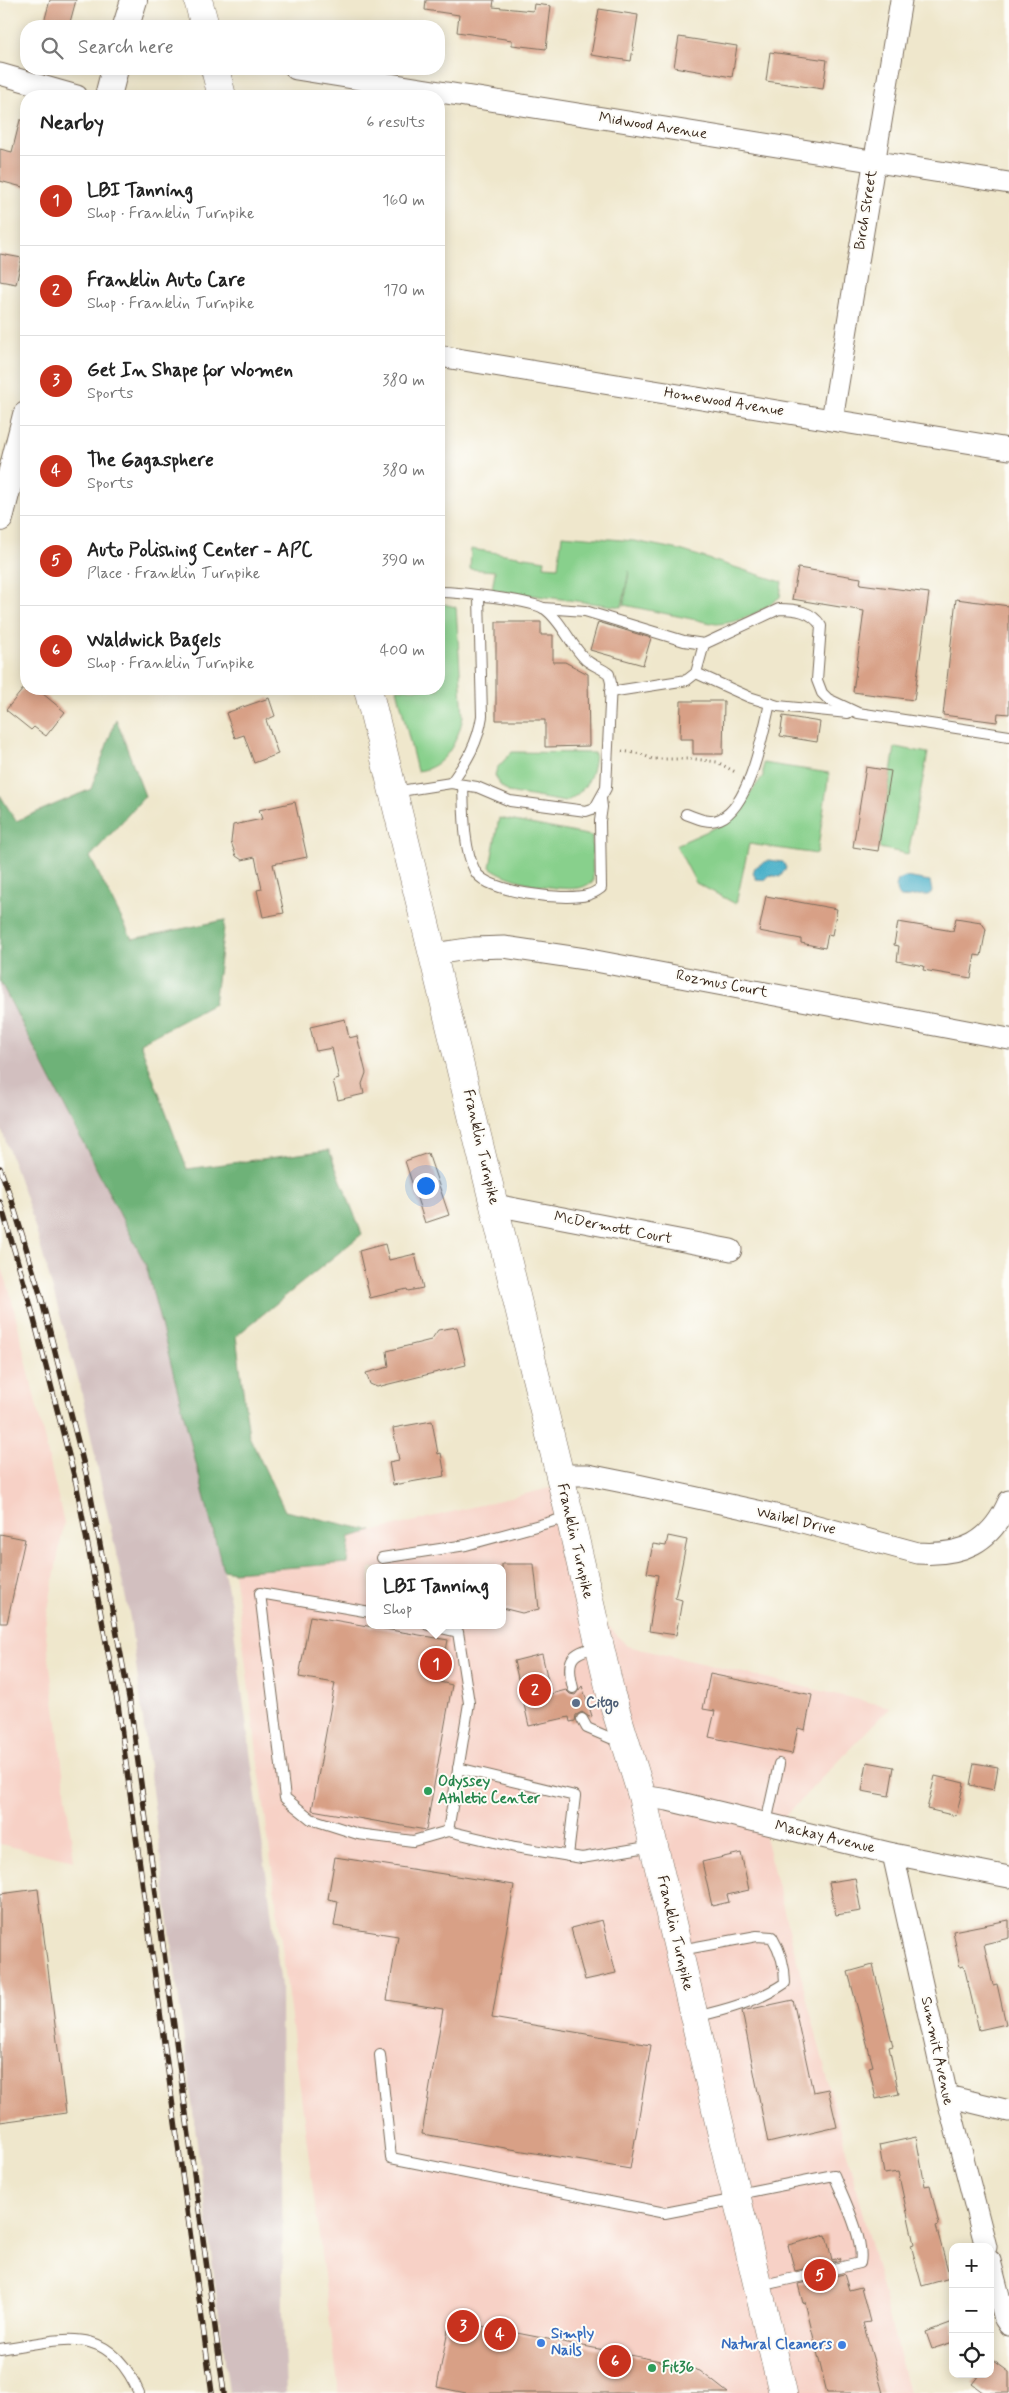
<!DOCTYPE html>
<meta charset="utf-8">
<style>
:root{--surface:#fff;--page:#f6f6f6;--text:#222;--muted:#767676;--line:#e0e0e0;--accent:#c8321e}
body{margin:0;font-family:Mynerve,sans-serif;background:var(--page);color:var(--text)}
.controls{position:absolute;right:15px;bottom:15px;display:grid;overflow:hidden;border-radius:10px;box-shadow:0 2px 12px #0003}
.controls button{width:45px;height:45px;display:grid;place-items:center;padding:0;border:0;border-bottom:1px solid var(--line);background:var(--surface);color:var(--text);font:25px sans-serif}
.you{position:absolute;left:425px;top:1185px;width:18px;height:18px;margin:-12px;border:4px solid #fff;border-radius:50%;background:#1a73e8;box-shadow:0 0 0 8px #1a73e833}
.badge{display:grid;place-items:center;width:32px;height:32px;border-radius:50%;background:var(--accent);color:#fff;font-size:16px;font-weight:700}
.pin{position:absolute;translate:-50% -50%;border:2px solid #fff;box-shadow:0 1px 5px #0006}
.popup{position:absolute;left:366px;top:1564px;width:140px;height:65px;box-sizing:border-box;display:grid;place-content:center;border-radius:10px;background:var(--surface);filter:drop-shadow(0 1px 4px #0005);font-size:16px;white-space:nowrap;color:var(--muted)}
.popup b{font-size:19px;color:var(--text)}
.popup::after{content:'';position:absolute;left:50%;top:100%;margin-left:-10px;border:10px solid transparent;border-top-color:var(--surface)}
.list{margin:0;padding:0;list-style:none}
h2{display:flex;justify-content:space-between;align-items:center;height:65px;margin:0;padding:0 20px;font-size:21px}
h2 small{font-size:16px;font-weight:400;color:var(--muted)}
.list li{display:grid;grid-template-columns:32px 1fr auto;gap:15px;align-items:center;box-sizing:border-box;height:90px;padding:0 20px;border-top:1px solid var(--line)}
.list b{display:block;font-size:19px;white-space:nowrap}
.list p{margin:0;font-size:16px;white-space:nowrap;color:var(--muted)}
.list em{font-size:16px;font-style:normal;color:var(--muted)}
.icon{flex:none;width:28px;height:28px;fill:none;stroke:currentColor;stroke-width:2;stroke-linecap:round;stroke-linejoin:round}
.map{position:relative;flex:none;width:1009px;height:2393px;overflow:hidden}
.search{position:absolute;background:var(--surface);box-shadow:0 2px 12px #0003;left:20px;top:20px;width:425px;height:55px;display:flex;align-items:center;gap:12px;box-sizing:border-box;padding:0 18px;border-radius:20px;color:var(--muted);font-size:19px}
.panel{position:absolute;background:var(--surface);box-shadow:0 2px 12px #0003;left:20px;top:90px;width:425px;height:605px;border-radius:20px}
.map>svg:first-child{display:block}
.built{fill:#f7d1c6;fill-rule:evenodd}
.industrial{fill:#d2bfbf}
.green{fill:#88d08c;stroke:#627d55}
.forest{fill:#6eb278;stroke:#546e4b}
.water{fill:#4ab0c9;stroke:#426d74}
.building{fill:#d8a086}
.lines{fill:none;stroke-linecap:round;stroke-linejoin:round}
.service-casing{stroke:#7a6c5b;stroke-width:12}
.minor-casing{stroke:#7a6c5b;stroke-width:23}
.tertiary-casing{stroke:#7a6c5b;stroke-width:28}
.primary-casing{stroke:#7a6c5b;stroke-width:29}
.path{stroke:#7a6c5b;stroke-width:3;stroke-dasharray:1 4;stroke-linecap:butt}
.service{stroke:#fff;stroke-width:10}
.minor{stroke:#fff;stroke-width:21}
.tertiary{stroke:#fff;stroke-width:26}
.primary{stroke:#fff;stroke-width:28}
.rail-casing{stroke:#3b2a1e;stroke-width:5.5}
.rail{stroke:#fdfcf7;stroke-width:4;stroke-dasharray:11;stroke-linecap:butt}
.service-dot{fill:#5c6f8a;stroke:#fdfcf7;stroke-width:2}
.leisure-dot{fill:#2e9e5b;stroke:#fdfcf7;stroke-width:2}
.shop-dot{fill:#3f7fe0;stroke:#fdfcf7;stroke-width:2}
.labels{text-anchor:middle;dominant-baseline:central;stroke-width:4;stroke-linejoin:round;paint-order:stroke}
.street-label{font-size:15px;fill:#3b2a1e;stroke:#fdfcf7}
.service-label{font-size:15px;font-weight:bold;fill:#4e5e75;stroke:#fdfcf7;text-anchor:start}
.leisure-label{font-size:15px;font-weight:bold;fill:#27864d;stroke:#fdfcf7;text-anchor:start}
.shop-label{font-size:15px;font-weight:bold;fill:#366cbe;stroke:#fdfcf7;text-anchor:start}
</style>
<div class="map">
<svg width="1009" height="2393" viewBox="0 0 1009 2393">
<rect width="100%" height="100%" fill="#fdfcf7"/>
<filter id="ink" filterUnits="userSpaceOnUse"><feTurbulence type="fractalNoise" baseFrequency=".02" numOctaves="2"/><feDisplacementMap in="SourceGraphic" scale="10" xChannelSelector="R" yChannelSelector="G"/><feConvolveMatrix kernelMatrix="1 2 1 2 8 2 1 2 1" color-interpolation-filters="sRGB"/></filter>
<filter id="wash" filterUnits="userSpaceOnUse"><feTurbulence type="fractalNoise" baseFrequency=".0096" numOctaves="4" result="noise"/><feDisplacementMap in="SourceGraphic" scale="20" xChannelSelector="R" yChannelSelector="G"/><feGaussianBlur stdDeviation="1.12" result="paint"/><feColorMatrix in="noise" values="0 0 0 0 0 0 0 0 0 0 0 0 0 0 0 0 0 1.4 0 .05"/><feComposite in="paint" operator="in"/></filter>
<g filter="url(#wash)">
<rect width="100%" height="100%" fill="#efe7cc"/>
<g class="built">
<path d="M0,1262L10,1292L64,1523L45,1626L74,1861L0,1844Z"/>
<path d="M570,1483L599,1616L627,1646L890,1707L765,1837L909,2393H339L234,1572L347,1563L350,1537ZM370,1568H502V1625H370Z"/>
</g>
<path class="industrial" d="M0,981L146,1265L193,1432L230,1600L281,1986L283,2317L286,2393H229L130,1618L80,1385L30,1210L0,1125Z"/>
<g class="green">
<path d="M562,535L634,541L680,550L782,582L780,597C760,612 741,623 716,624L624,605L629,571L622,607L492,590L495,571L470,569L471,549L545,560L544,566L558,567Z"/>
<path d="M439,603L456,607L463,717C458,740 445,769 417,771L397,689H439Z"/>
<path d="M895,747L928,753L908,854L879,848Z"/>
<path d="M512,752L595,753C593,776 587,791 565,802L508,792L500,785L495,775L497,768Z"/>
<path d="M763,763L829,773L817,854L749,844L736,904L696,883L676,845L728,822L763,776Z"/>
<path d="M499,818L592,836L593,882C588,884 583,888 578,888C556,891 507,881 490,867Z"/>
</g>
<path class="forest" d="M116,719L145,796L90,857L132,939L225,920L214,1004L140,1043L187,1169L329,1150L362,1234L236,1336L249,1436L285,1511L373,1531L350,1537L347,1563L234,1572L223,1570L146,1265L0,981V795L16,821L91,789Z"/>
<g class="water">
<path d="M769,860L783,862L786,868L780,877L770,875L765,880L756,879L753,873L755,867Z"/>
<path d="M905,877L930,881L932,892L928,895C918,894 907,899 901,897C895,893 895,887 898,880Z"/>
</g>
<g id="blocks">
<g class="building">
<path d="M50,0H76L69,26H43Z"/>
<path d="M426,0H494L493,7L533,11L534,4L551,6L546,49L512,45V40L457,32L459,15L425,10Z"/>
<path d="M599,9L638,15L631,61L591,55Z"/>
<path d="M679,37L737,46L732,77L674,67Z"/>
<path d="M770,52L827,60L823,89L766,81Z"/>
<path d="M20,120H26V188L0,181V149L12,152Z"/>
<path d="M0,254L22,258L16,284L0,281Z"/>
<path d="M798,568L861,578L860,584L929,593L914,700L853,692L864,611L792,599Z"/>
<path d="M956,599L1009,606V714L998,713L997,722L943,715Z"/>
<path d="M496,622H541V635H553V662H565L588,674L589,746L545,747V720H496Z"/>
<path d="M598,622L651,638L643,665L590,650Z"/>
<path d="M23,689H37L65,712L46,736L34,727L31,730L6,710Z"/>
<path d="M269,698L275,716L266,720L278,754L254,763L244,735L235,738L226,713Z"/>
<path d="M681,701H724L723,754H693V739H680Z"/>
<path d="M783,716L820,722L817,742L780,736Z"/>
<path d="M866,767L891,771L878,851L853,847Z"/>
<path d="M295,802L307,857L273,864L284,913L263,917L257,890L262,889L255,857L242,860L236,856L231,842L233,825L262,819L259,810Z"/>
<path d="M766,896L837,909L832,935L828,934L825,948L801,943V939L759,931Z"/>
<path d="M956,918L981,922L986,929L981,956L975,955L971,978L923,970L924,966L897,961L899,946L894,945L898,922L953,931Z"/>
<path d="M345,1019L349,1038L357,1036L366,1073L362,1084L364,1094L338,1100L333,1081L339,1079L332,1048L316,1051L310,1027Z"/>
<path d="M428,1153L449,1215L425,1223L405,1161Z"/>
<path d="M385,1244L389,1260L415,1254L423,1288L408,1291L407,1289L370,1298L359,1251Z"/>
<path d="M457,1327L466,1365L377,1387L370,1384L366,1373L389,1367L387,1351L431,1340L438,1330Z"/>
<path d="M432,1421L438,1454L441,1453L445,1476L393,1485L389,1462L399,1460L393,1428Z"/>
<path d="M0,1534L25,1539L7,1623H0Z"/>
<path d="M668,1536L687,1540L675,1598L682,1600L676,1635L649,1631L658,1575L647,1573L653,1544L666,1546Z"/>
<path d="M502,1564H534L539,1609L522,1613L502,1608Z"/>
<path d="M310,1616L448,1640L440,1682L452,1685L426,1830L312,1810L335,1683L299,1677Z"/>
<path d="M542,1654L551,1694L566,1690L570,1694L575,1695L582,1686L592,1716L589,1717L582,1712L576,1715L575,1721L570,1722L569,1717L529,1726L514,1661Z"/>
<path d="M710,1674L812,1695L805,1730L798,1728L792,1754L709,1737L715,1711L703,1709Z"/>
<path d="M867,1762L894,1767L889,1796L862,1791Z"/>
<path d="M974,1763L998,1767L994,1790L970,1785Z"/>
<path d="M935,1776L964,1783L956,1816L927,1809Z"/>
<path d="M741,1853L749,1890L727,1895L729,1902L712,1906L702,1862Z"/>
<path d="M335,1857L514,1885L492,2018L651,2045L630,2169L422,2134L443,2009L387,2000L398,1936L334,1926L338,1901L328,1899Z"/>
<path d="M855,1878L861,1911L836,1915L829,1882Z"/>
<path d="M38,1889L66,2113L0,2122V1894Z"/>
<path d="M602,1920L616,1973L585,1980L571,1928Z"/>
<path d="M1009,1920V1938L984,1944L993,1985L997,1984L1006,2024L979,2030L964,1966L960,1967L953,1931Z"/>
<path d="M873,1965L893,2046L889,2047L899,2094L876,2099L869,2067L873,2066L848,1972Z"/>
<path d="M793,2000L813,2092L828,2089L837,2127L768,2143L742,2011Z"/>
<path d="M916,2137L925,2186L930,2185L939,2225L936,2226L950,2278L922,2286L911,2245L914,2244L898,2172L884,2174L879,2145Z"/>
<path d="M826,2235L832,2260L840,2258L841,2260L795,2271L788,2245Z"/>
<path d="M844,2274L849,2290L861,2287L870,2322L863,2323L883,2393H827L805,2302L803,2303L798,2284Z"/>
<path d="M450,2320L681,2365L700,2371L728,2393H466L437,2387Z"/>
<path d="M953,2322V2342L932,2349L926,2332Z"/>
<path d="M990,2358L1009,2372V2393H984L972,2384L980,2374H990Z"/>
</g>
</g>
</g>
<g filter="url(#ink)">
<use href="#blocks" fill-opacity="0" stroke="#7a6c5b" stroke-width="1"/>
<g class="lines">
<g class="service-casing">
<g id="service">
<path d="M543,608L585,611L684,641L704,644L779,609C795,609 812,611 821,626L817,680L822,693L828,699L858,713L1009,736"/>
<path d="M696,673L749,697L778,706L848,713"/>
<path d="M610,692L687,680L696,673L704,644"/>
<path d="M451,783C467,761 478,743 482,716L479,597"/>
<path d="M463,785C464,810 463,848 475,871C486,893 566,901 587,895C592,894 597,891 601,888L600,821L602,807L601,799"/>
<path d="M394,792L451,783L477,787L510,801L586,811L595,808L606,788L611,683L609,674C602,668 593,666 586,660C570,645 562,621 545,609C531,600 458,592 439,592"/>
<path d="M686,814C697,818 708,824 720,819C750,806 763,733 770,703"/>
<path d="M382,1558L466,1545L569,1517"/>
<path d="M370,1612L260,1593L285,1798L311,1819L358,1834L413,1841L448,1831L515,1847L582,1858L653,1846"/>
<path d="M428,1625L458,1632L469,1703L448,1831"/>
<path d="M573,1688C566,1660 570,1652 598,1647"/>
<path d="M582,1719L587,1728L622,1743"/>
<path d="M458,1768L575,1796L568,1856"/>
<path d="M766,1823L779,1764"/>
<path d="M680,1950L757,1936L772,1937C781,1952 785,1966 785,1983C759,2001 725,2010 695,2017"/>
<path d="M380,2055L391,2158L665,2213L737,2199"/>
<path d="M738,2194L834,2175C843,2197 865,2240 860,2263L759,2286"/>
<path d="M0,2349C64,2340 108,2321 139,2393"/>
</g>
</g>
<g class="minor-casing">
<g id="minor">
<path d="M296,69L1009,183"/>
<path d="M0,74L77,96"/>
<path d="M439,356L1009,449"/>
<path d="M832,420L901,0"/>
<path d="M434,954L474,948L504,947L585,959L1009,1039"/>
<path d="M495,1205L731,1250"/>
<path d="M560,1475H588L633,1484L780,1516L918,1553C962,1556 991,1543 1009,1501"/>
<path d="M642,1796L668,1800L893,1854L1009,1877"/>
<path d="M893,1854L947,2096L986,2247"/>
<path d="M947,2096L1009,2111"/>
<path d="M990,2261L1005,2319L1009,2325"/>
</g>
</g>
<g class="tertiary-casing">
<g id="tertiary">
<path d="M126,26L134,0"/>
<path d="M108,96L115,69"/>
<path d="M0,518L26,415"/>
</g>
</g>
<g class="primary-casing">
<g id="primary">
<path d="M198,0L205,26"/>
<path d="M215,69L222,96"/>
<path d="M368,689L570,1517L611,1695L642,1796L783,2393"/>
</g>
</g>
<path class="path" d="M622,751L641,754L652,759H695L717,762L737,773"/>
<use href="#service" class="service"/>
<use href="#minor" class="minor"/>
<use href="#tertiary" class="tertiary"/>
<use href="#primary" class="primary"/>
<g class="rail-casing">
<g id="rail">
<path d="M0,1168L12,1201L41,1297L88,1481L130,1703L224,2393"/>
<path d="M0,1202L29,1300L76,1483L118,1705L212,2393"/>
</g>
</g>
<use href="#rail" class="rail"/>
</g>
</g>
<circle class="service-dot" cx="576" cy="1703" r="5"/>
<g class="leisure-dot">
<circle cx="428" cy="1791" r="5"/>
<circle cx="652" cy="2368" r="5"/>
</g>
<g class="shop-dot">
<circle cx="541" cy="2343" r="5"/>
<circle cx="842" cy="2345" r="5"/>
</g>
<g class="labels">
<g class="street-label">
<text transform="translate(653 126) rotate(9)">Midwood Avenue</text>
<text transform="translate(866 210) rotate(-81)">Birch Street</text>
<text transform="translate(724 402) rotate(9)">Homewood Avenue</text>
<text transform="translate(722 984) rotate(11)">Rozmus Court</text>
<text transform="translate(481 1147) rotate(77)">Franklin Turnpike</text>
<text transform="translate(613 1228) rotate(11)">McDermott Court</text>
<text transform="translate(796 1521) rotate(13)">Waibel Drive</text>
<text transform="translate(575 1541) rotate(77)">Franklin Turnpike</text>
<text transform="translate(825 1837) rotate(13)">Mackay Avenue</text>
<text transform="translate(675 1933) rotate(77)">Franklin Turnpike</text>
<text transform="translate(937 2051) rotate(78)">Summit Avenue</text>
</g>
<g class="service-label">
<text x="586" y="1703">Citgo</text>
</g>
<g class="leisure-label">
<text x="438" y="1782">Odyssey<tspan x="438" dy="17">Athletic Center</tspan></text>
<text x="662" y="2368">Fit36</text>
</g>
<g class="shop-label">
<text x="551" y="2334">Simply<tspan x="551" dy="17">Nails</tspan></text>
<text x="832" y="2345" text-anchor="end">Natural Cleaners</text>
</g>
</g>
</svg>
<div class="controls">
<button>+</button>
<button>−</button>
<button><svg class="icon" aria-label="locate" viewBox="0 0 24 24"><circle cx="12" cy="12" r="6"/><path d="M12 2v4M12 18v4M2 12h4M18 12h4"/></svg></button>
</div>
<div class="you"></div>
<div class="pin badge" style="left:436px;top:1664px">1</div>
<div class="popup"><b>LBI Tanning</b>Shop</div>
<div class="pin badge" style="left:535px;top:1690px">2</div>
<div class="pin badge" style="left:463px;top:2326px">3</div>
<div class="pin badge" style="left:500px;top:2334px">4</div>
<div class="pin badge" style="left:820px;top:2275px">5</div>
<div class="pin badge" style="left:615px;top:2361px">6</div>
<div class="search"><svg class="icon" aria-label="search" viewBox="0 0 24 24"><circle cx="10" cy="10" r="6"/><path d="M15 15l6 6"/></svg>Search here</div>
<section class="panel">
<h2>Nearby<small>6 results</small></h2>
<ul class="list">
<li><span class="badge">1</span><div><b>LBI Tanning</b><p>Shop · Franklin Turnpike</p></div><em>160 m</em></li>
<li><span class="badge">2</span><div><b>Franklin Auto Care</b><p>Shop · Franklin Turnpike</p></div><em>170 m</em></li>
<li><span class="badge">3</span><div><b>Get In Shape for Women</b><p>Sports</p></div><em>380 m</em></li>
<li><span class="badge">4</span><div><b>The Gagasphere</b><p>Sports</p></div><em>380 m</em></li>
<li><span class="badge">5</span><div><b>Auto Polishing Center - APC</b><p>Place · Franklin Turnpike</p></div><em>390 m</em></li>
<li><span class="badge">6</span><div><b>Waldwick Bagels</b><p>Shop · Franklin Turnpike</p></div><em>400 m</em></li>
</ul>
</section>
</div>
